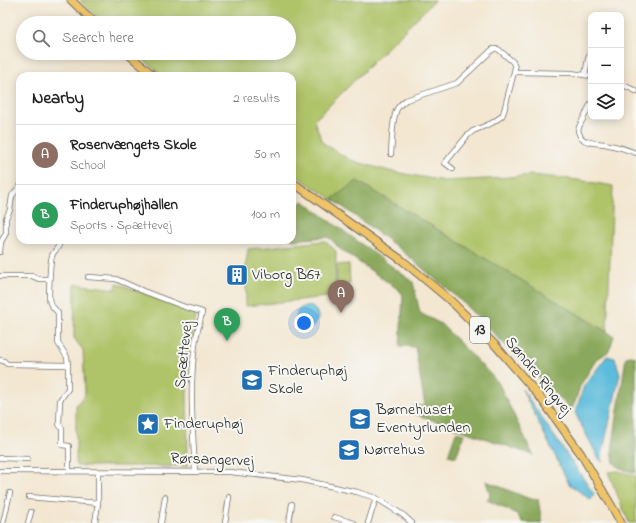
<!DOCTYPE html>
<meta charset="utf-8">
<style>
:root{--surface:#fff;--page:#f2f2f2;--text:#222;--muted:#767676;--line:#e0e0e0;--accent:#1f6fb2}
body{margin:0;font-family:"Indie Flower",sans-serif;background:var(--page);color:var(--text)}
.controls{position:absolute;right:12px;top:12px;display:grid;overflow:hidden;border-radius:8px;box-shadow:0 2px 10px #0003}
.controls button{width:36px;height:36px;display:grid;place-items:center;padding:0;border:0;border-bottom:1px solid var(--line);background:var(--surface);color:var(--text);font:20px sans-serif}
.you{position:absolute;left:304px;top:323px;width:14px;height:14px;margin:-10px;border:3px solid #fff;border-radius:50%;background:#1a73e8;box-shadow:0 0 0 6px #1a73e833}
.badge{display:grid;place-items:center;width:26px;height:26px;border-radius:50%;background:var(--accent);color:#fff;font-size:13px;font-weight:700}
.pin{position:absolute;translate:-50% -33px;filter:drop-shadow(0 1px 2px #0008)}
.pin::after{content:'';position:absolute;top:21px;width:14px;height:12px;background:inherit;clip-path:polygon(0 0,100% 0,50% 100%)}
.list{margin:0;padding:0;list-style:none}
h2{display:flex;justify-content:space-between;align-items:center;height:52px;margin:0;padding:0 16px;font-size:17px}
h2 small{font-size:13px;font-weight:400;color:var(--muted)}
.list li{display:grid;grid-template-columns:26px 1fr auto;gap:12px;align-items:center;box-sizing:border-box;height:60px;padding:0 16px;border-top:1px solid var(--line)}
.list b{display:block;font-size:15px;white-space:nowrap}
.list p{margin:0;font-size:13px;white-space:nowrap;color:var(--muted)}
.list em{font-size:13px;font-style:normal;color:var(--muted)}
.icon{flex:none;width:22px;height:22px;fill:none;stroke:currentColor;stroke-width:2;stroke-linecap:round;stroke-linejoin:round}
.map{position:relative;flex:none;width:636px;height:523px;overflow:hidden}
.search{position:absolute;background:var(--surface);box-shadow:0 2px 10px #0003;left:16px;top:16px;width:280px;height:44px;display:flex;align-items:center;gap:10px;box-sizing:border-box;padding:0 14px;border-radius:22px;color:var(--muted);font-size:15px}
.panel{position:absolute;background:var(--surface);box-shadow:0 2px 10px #0003;left:16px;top:72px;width:280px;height:172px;border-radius:12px}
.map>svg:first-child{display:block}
.green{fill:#afc367;stroke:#6d7749}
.forest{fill:#8ba95c;stroke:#5b6a44}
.water{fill:#5cbcdb;stroke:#447483}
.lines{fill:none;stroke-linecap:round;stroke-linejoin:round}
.street-casing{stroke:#716d65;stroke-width:6}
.primary-casing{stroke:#716d65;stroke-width:9}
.street{stroke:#fff;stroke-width:4.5}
.primary{stroke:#efc469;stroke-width:7}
.labels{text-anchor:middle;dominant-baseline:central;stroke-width:4;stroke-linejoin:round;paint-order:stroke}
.shield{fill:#f6f6f2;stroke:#686867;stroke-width:1}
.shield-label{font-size:15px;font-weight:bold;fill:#2b2b2b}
.poi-label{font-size:16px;fill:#2b2b2b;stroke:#f6f6f2;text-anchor:start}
.street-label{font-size:16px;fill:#2b2b2b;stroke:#f6f6f2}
</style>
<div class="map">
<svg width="636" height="523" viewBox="0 0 636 523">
<rect width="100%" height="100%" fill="#f6f6f2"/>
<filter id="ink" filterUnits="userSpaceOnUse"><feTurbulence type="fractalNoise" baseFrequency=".025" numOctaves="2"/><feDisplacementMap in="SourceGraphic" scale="8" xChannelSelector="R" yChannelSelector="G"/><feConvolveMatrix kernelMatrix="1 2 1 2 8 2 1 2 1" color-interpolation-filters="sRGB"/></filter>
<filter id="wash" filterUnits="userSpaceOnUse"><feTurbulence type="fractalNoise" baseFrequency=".012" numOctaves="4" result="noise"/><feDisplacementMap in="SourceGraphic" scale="16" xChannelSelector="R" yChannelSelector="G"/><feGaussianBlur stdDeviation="0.9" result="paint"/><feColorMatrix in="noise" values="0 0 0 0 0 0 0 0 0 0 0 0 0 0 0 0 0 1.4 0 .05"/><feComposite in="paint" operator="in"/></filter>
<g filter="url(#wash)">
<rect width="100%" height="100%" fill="#f3e7d2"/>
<g class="green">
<path d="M80,0H435L314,121L323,143L350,160L389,171L444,181L487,179L532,175L578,180L613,186L607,332L357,181L332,199L292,173V76H163L136,53H289V23H102Z"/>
<path d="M325,241L336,251L335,296L246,306V263L248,249Z"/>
<path d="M349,264L350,284L337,285V265Z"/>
<path d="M117,283L196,314L188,361L187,397L188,466H76V405L85,395L83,350L74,338L75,284L116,289Z"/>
<path d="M618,471L636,476V523H629L608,472Z"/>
</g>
<g class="forest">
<path d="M357,181L614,336L609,351L596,360L580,386L575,402L571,410L462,302L400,249L332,199Z"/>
<path d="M303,201L413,282L420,313L441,324L498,382L533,455L412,413L414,406H425L415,347L400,346L403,295L399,290L340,249L331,239L326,237L292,240V209Z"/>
<path d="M631,356L636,357V473L621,469L614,463L612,451L626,357Z"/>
<path d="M456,432L464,434L456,457L448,455Z"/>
<path d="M486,481L530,499H538L542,523L522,522L517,514L487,500L490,495Z"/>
</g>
<g class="water">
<circle cx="307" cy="317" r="11"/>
<path d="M607,356L615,358L620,374L602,455L603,462L599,459L575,413L584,386Z"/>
<path d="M522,389L594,494L591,500L569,484Z"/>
</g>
</g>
<g filter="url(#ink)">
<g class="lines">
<g class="street-casing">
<g id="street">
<path d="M515,72L571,73L591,76"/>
<path d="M585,75L588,59L591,52"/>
<path d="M621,84L636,91"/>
<path d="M591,103L579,127L578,131L581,138C588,144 597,143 605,144C616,146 626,149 636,153"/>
<path d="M391,154C392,143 392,118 397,109C399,105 402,103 406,100L457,83L493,49H498L513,62L515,68L504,111L502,116L492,123L473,131L467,136L445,163L453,169"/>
<path d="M60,240C60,249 54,249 52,256C50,261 48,299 50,303C52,307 56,310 58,313V343L67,357L68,365V389L60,400L59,424L62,429V445L69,446V471"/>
<path d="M0,252L1,242L6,233V218L10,210L12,196L20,186"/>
<path d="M0,276H32L39,279H49"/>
<path d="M88,277L116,279L143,291L185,307L202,312C200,323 196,334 195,345C189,387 193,430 195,472"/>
<path d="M0,360L4,361L7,364L68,365"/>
<path d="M0,458L28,459"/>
<path d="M0,471L230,472L302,480L357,492L376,498L403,515L412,523"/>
<path d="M29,497L98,503"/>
<path d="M334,517L354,523"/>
<path d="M3,523L10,493"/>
<path d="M28,523L31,512"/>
<path d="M95,523L98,503V472"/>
<path d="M161,523L165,497"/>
<path d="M225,523L229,497"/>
<path d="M289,523L292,504"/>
<path d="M368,523L376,498"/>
</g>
</g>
<g class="primary-casing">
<g id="primary">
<path d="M71,0L95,23"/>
<path d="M127,53L154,76"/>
<path d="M292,182L403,261L451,301L496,346L540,397L581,454L614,510L621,523"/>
</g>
</g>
<use href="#street" class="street"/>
<use href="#primary" class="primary"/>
</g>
</g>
<defs>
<g id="building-square" transform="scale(1.15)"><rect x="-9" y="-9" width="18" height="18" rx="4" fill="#1f6fb2" stroke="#f6f6f2"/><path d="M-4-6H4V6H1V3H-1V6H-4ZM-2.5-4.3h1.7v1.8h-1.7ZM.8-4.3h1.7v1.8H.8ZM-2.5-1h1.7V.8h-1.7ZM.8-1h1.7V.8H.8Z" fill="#fff"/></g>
<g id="school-square" transform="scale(1.15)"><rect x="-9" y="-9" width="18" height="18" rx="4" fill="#1f6fb2" stroke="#f6f6f2"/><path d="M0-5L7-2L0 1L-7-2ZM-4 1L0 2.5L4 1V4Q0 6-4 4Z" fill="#fff"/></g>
<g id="sight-square" transform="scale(1.15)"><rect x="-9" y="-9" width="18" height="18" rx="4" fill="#1f6fb2" stroke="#f6f6f2"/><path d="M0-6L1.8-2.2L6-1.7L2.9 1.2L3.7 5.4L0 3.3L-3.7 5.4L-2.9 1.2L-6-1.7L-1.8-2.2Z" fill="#fff"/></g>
</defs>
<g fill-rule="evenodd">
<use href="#building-square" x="237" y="275"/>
<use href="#school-square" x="252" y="380"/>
<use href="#school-square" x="360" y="419"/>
<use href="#sight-square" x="148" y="424"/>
<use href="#school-square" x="349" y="450"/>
</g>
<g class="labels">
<rect class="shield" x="470" y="317" width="20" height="26" rx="3"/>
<g class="shield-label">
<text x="480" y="330">13</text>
</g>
<g class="poi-label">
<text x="252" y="275">Viborg B67</text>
<text x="268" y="371">Finderuphøj<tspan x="268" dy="18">Skole</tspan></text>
<text x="376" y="410">Børnehuset<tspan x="376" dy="18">Eventyrlunden</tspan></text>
<text x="164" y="424">Finderuphøj</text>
<text x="364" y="450">Nørrehus</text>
</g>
<g class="street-label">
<text transform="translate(184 355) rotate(-84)">Spættevej</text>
<text transform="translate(538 376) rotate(51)">Søndre Ringvej</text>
<text transform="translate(212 460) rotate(2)">Rørsangervej</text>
</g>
</g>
</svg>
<div class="controls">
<button>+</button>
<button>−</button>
<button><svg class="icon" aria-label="layers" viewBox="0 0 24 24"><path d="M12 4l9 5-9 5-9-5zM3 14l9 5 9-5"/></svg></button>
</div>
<div class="you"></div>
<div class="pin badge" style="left:341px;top:313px;background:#8d6e63">A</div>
<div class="pin badge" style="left:227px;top:341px;background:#2e9e5b">B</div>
<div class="search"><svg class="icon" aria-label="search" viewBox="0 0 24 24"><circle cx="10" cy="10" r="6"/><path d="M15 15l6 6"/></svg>Search here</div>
<section class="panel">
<h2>Nearby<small>2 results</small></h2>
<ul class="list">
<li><span class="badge" style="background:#8d6e63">A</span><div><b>Rosenvængets Skole</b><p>School</p></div><em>50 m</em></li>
<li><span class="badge" style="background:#2e9e5b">B</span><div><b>Finderuphøjhallen</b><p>Sports · Spættevej</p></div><em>100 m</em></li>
</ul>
</section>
</div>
